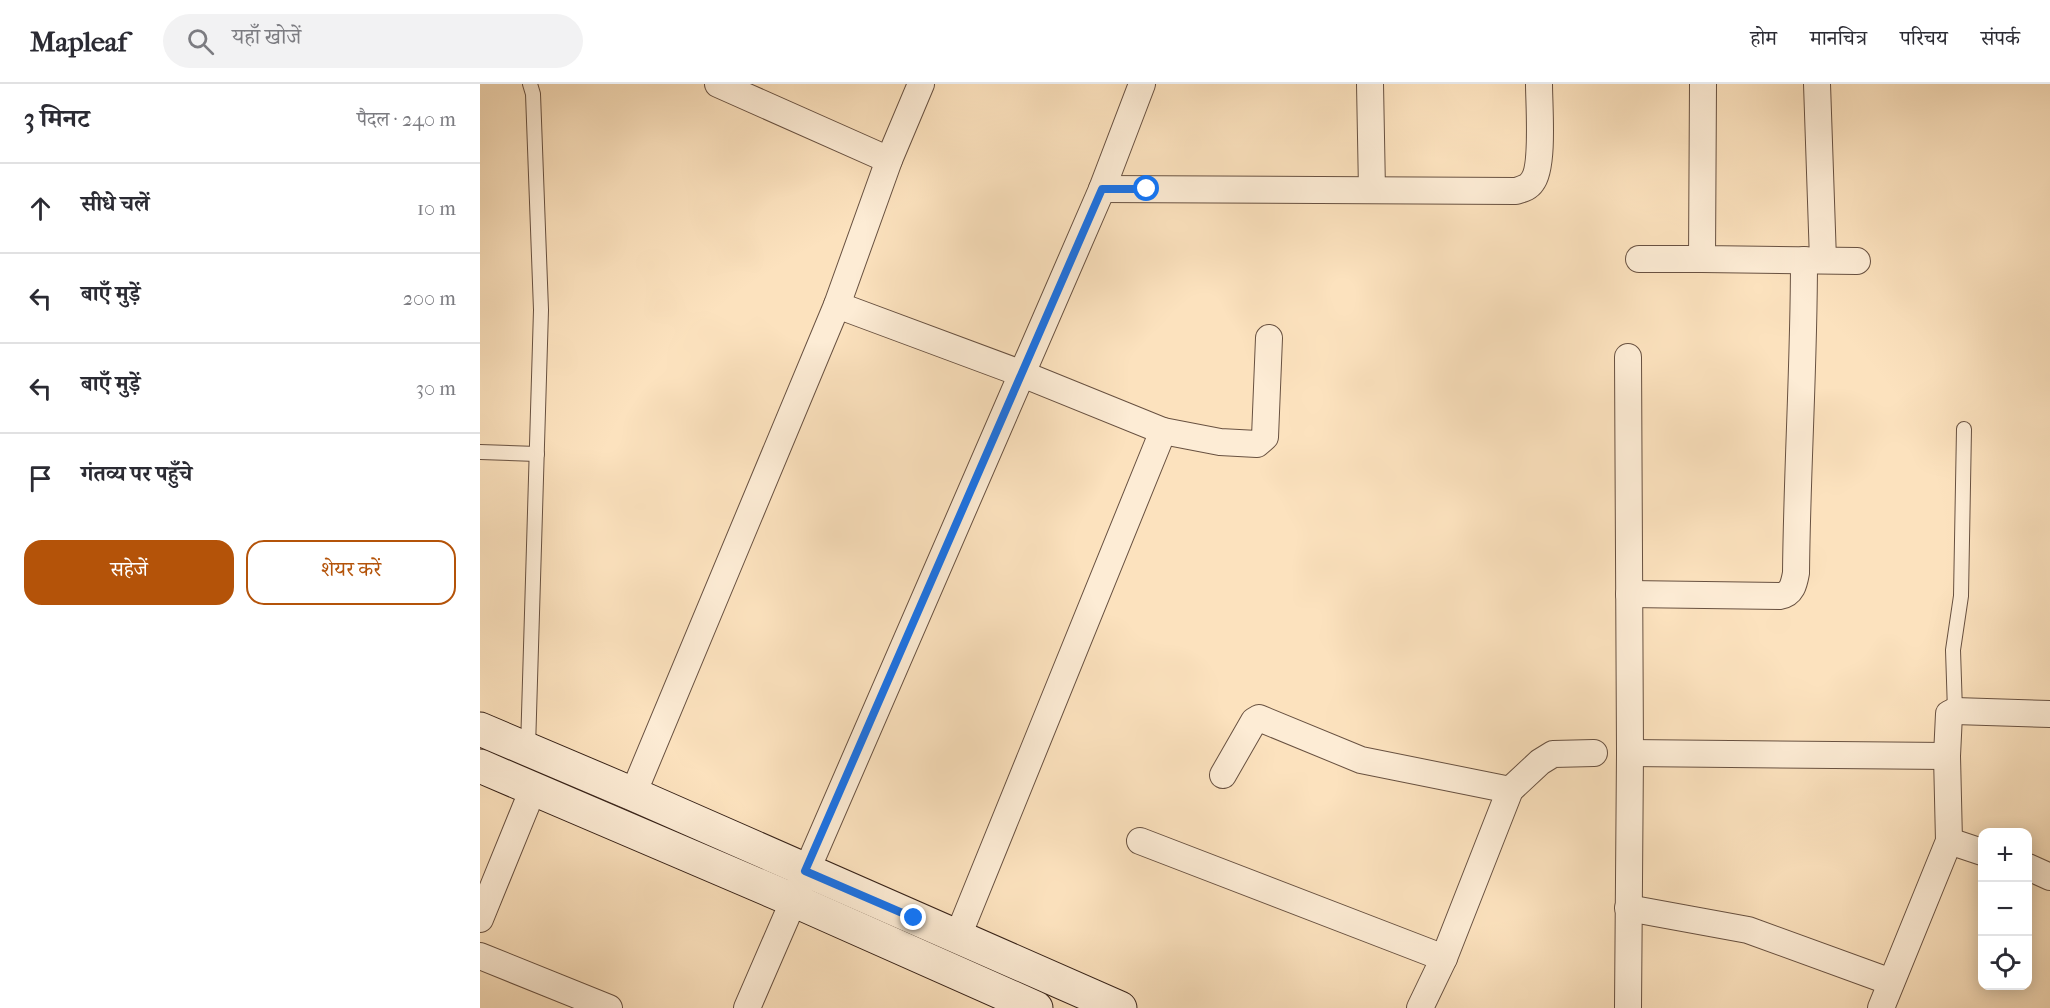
<!DOCTYPE html>
<html lang="hi">
<meta charset="utf-8">
<style>
:root{--surface:#fff;--page:#f2f2f3;--text:#2b2b33;--muted:#7c7c81;--line:#e1e1e2;--accent:#b45309}
body{margin:0;font-family:"IM FELL French Canon","Noto Serif Devanagari",serif;background:var(--page);color:var(--text)}
.controls{position:absolute;right:18px;bottom:18px;display:grid;overflow:hidden;border-radius:12px;box-shadow:0 3px 15px #0003}
.controls button{width:54px;height:54px;display:grid;place-items:center;padding:0;border:0;border-bottom:2px solid var(--line);background:var(--surface);color:var(--text);font:30px sans-serif}
.stop{position:absolute;width:18px;height:18px;margin:-14px;border:4px solid #1a73e8;border-radius:50%;background:#fff}
.stop.end{background:#1a73e8;border-color:#fff;box-shadow:0 2px 6px #0008}
.list{margin:0;padding:0;list-style:none}
h2{display:flex;justify-content:space-between;align-items:center;height:78px;margin:0;padding:0 24px;font-size:26px}
h2 small{font-size:20px;font-weight:400;color:var(--muted)}
.list li{display:grid;grid-template-columns:39px 1fr auto;gap:18px;align-items:center;box-sizing:border-box;height:90px;padding:0 24px;border-top:2px solid var(--line)}
.list b{display:block;font-size:22px;white-space:nowrap}
.list em{font-size:20px;font-style:normal;color:var(--muted)}
.actions{display:flex;gap:12px;padding:18px 24px}
.actions a{flex:1;padding:14px 0;border:2px solid var(--accent);border-radius:18px;text-align:center;font-size:21px;color:var(--accent)}
.actions .main{background:var(--accent);color:#fff}
.icon{flex:none;width:33px;height:33px;fill:none;stroke:currentColor;stroke-width:2;stroke-linecap:round;stroke-linejoin:round}
.map{position:relative;flex:none;width:1570px;height:924px;overflow:hidden}
header{display:flex;align-items:center;gap:36px;box-sizing:border-box;height:84px;padding:0 30px;background:var(--surface);border-bottom:2px solid var(--line)}
header strong{font-size:28px}
nav{display:flex;gap:33px;margin-inline-start:auto;font-size:21px}
.search{width:420px;height:54px;background:var(--page);display:flex;align-items:center;gap:15px;box-sizing:border-box;padding:0 21px;border-radius:33px;color:var(--muted);font-size:22px}
main{display:flex}
aside{flex:1;background:var(--surface)}
.map>svg:first-child{display:block}
.lines{fill:none;stroke-linecap:round;stroke-linejoin:round}
.lane-casing{stroke:#685141;stroke-width:16}
.street-casing{stroke:#685141;stroke-width:28}
.secondary-casing{stroke:#362117;stroke-width:35}
.lane{stroke:#fdecd5;stroke-width:14}
.street{stroke:#fdecd5;stroke-width:26}
.secondary{stroke:#fdecd5;stroke-width:33}
.route{stroke:#1a73e8;stroke-width:8}
</style>
<header>
<strong>Mapleaf</strong>
<div class="search"><svg class="icon" aria-label="search" viewBox="0 0 24 24"><circle cx="10" cy="10" r="6"/><path d="M15 15l6 6"/></svg>यहाँ खोजें</div>
<nav><a>होम</a><a>मानचित्र</a><a>परिचय</a><a>संपर्क</a></nav>
</header>
<main>
<aside>
<h2>3 मिनट<small>पैदल · 240 m</small></h2>
<ul class="list">
<li><svg class="icon" aria-label="ahead" viewBox="0 0 24 24"><path d="M12 20V5M6 11l6-6 6 6"/></svg><div><b>सीधे चलें</b></div><em>10 m</em></li>
<li><svg class="icon" aria-label="left" viewBox="0 0 24 24"><path d="M17 20v-9H6M10 6l-5 5 5 5"/></svg><div><b>बाएँ मुड़ें</b></div><em>200 m</em></li>
<li><svg class="icon" aria-label="left" viewBox="0 0 24 24"><path d="M17 20v-9H6M10 6l-5 5 5 5"/></svg><div><b>बाएँ मुड़ें</b></div><em>30 m</em></li>
<li><svg class="icon" aria-label="arrive" viewBox="0 0 24 24"><path d="M6 21V4h12l-3 4 3 4H6"/></svg><div><b>गंतव्य पर पहुँचे</b></div></li>
</ul>
<div class="actions"><a class="main">सहेजें</a><a>शेयर करें</a></div>
</aside>
<div class="map">
<svg width="1570" height="924" viewBox="0 0 1570 924">
<rect width="100%" height="100%" fill="#fce2be"/>
<filter id="stains"><feTurbulence type="fractalNoise" baseFrequency=".00333" numOctaves="4"/><feColorMatrix values="0 0 0 0 .2 0 0 0 0 .09 0 0 0 0 .02 0 0 0 .5 -.17"/></filter>
<radialGradient id="worn" r=".72"><stop offset=".6" stop-color="#630" stop-opacity="0"/><stop offset="1" stop-color="#630" stop-opacity=".3"/></radialGradient>
<g class="lines">
<g class="lane-casing">
<g id="lane">
<path d="M0,368L57,370"/>
<path d="M1475,627L1473,566L1481,512L1484,345"/>
<path d="M48,664L61,226L53,10L50,0"/>
</g>
</g>
<g class="street-casing">
<g id="street">
<path d="M238,0L409,76"/>
<path d="M890,0L892,106"/>
<path d="M1223,0L1222,175L1377,177"/>
<path d="M1337,0L1343,176"/>
<path d="M622,105L1036,107C1042,105 1048,104 1052,98C1064,84 1059,21 1059,0"/>
<path d="M1159,175H1222"/>
<path d="M357,221L540,289L683,347L478,852"/>
<path d="M683,347L740,358L777,360L785,353L789,254"/>
<path d="M1149,510L1300,512C1312,510 1314,500 1316,489C1317,385 1324,281 1324,176"/>
<path d="M1150,669L1467,672"/>
<path d="M743,691L774,637L779,634L881,676L1030,706"/>
<path d="M153,710L357,221L409,76L441,0"/>
<path d="M660,757L964,874"/>
<path d="M1469,757L1502,768"/>
<path d="M1548,783L1570,793"/>
<path d="M1148,824L1268,846L1411,898"/>
<path d="M0,835L53,705"/>
<path d="M0,872L129,924"/>
<path d="M267,924L622,105L662,0"/>
<path d="M940,924L964,874L1030,706L1060,678L1073,670L1114,669"/>
<path d="M1148,924L1150,669L1148,273"/>
<path d="M1401,924L1469,757L1467,672L1469,630L1475,627L1570,630"/>
</g>
</g>
<g class="secondary-casing">
<g id="secondary">
<path d="M0,645L153,710L640,924"/>
<path d="M0,682L313,816L556,924"/>
</g>
</g>
<use href="#lane" class="lane"/>
<use href="#street" class="street"/>
<use href="#secondary" class="secondary"/>
</g>
<g class="lines">
<path class="route" d="M434,834L325,787L622,105H667"/>
</g>
<rect width="100%" height="100%" filter="url(#stains)"/>
<rect width="100%" height="100%" fill="url(#worn)"/>
</svg>
<div class="controls">
<button>+</button>
<button>−</button>
<button><svg class="icon" aria-label="locate" viewBox="0 0 24 24"><circle cx="12" cy="12" r="6"/><path d="M12 2v4M12 18v4M2 12h4M18 12h4"/></svg></button>
</div>
<div class="stop" style="left:667px;top:105px"></div>
<div class="stop end" style="left:434px;top:834px"></div>
</div>
</main>
